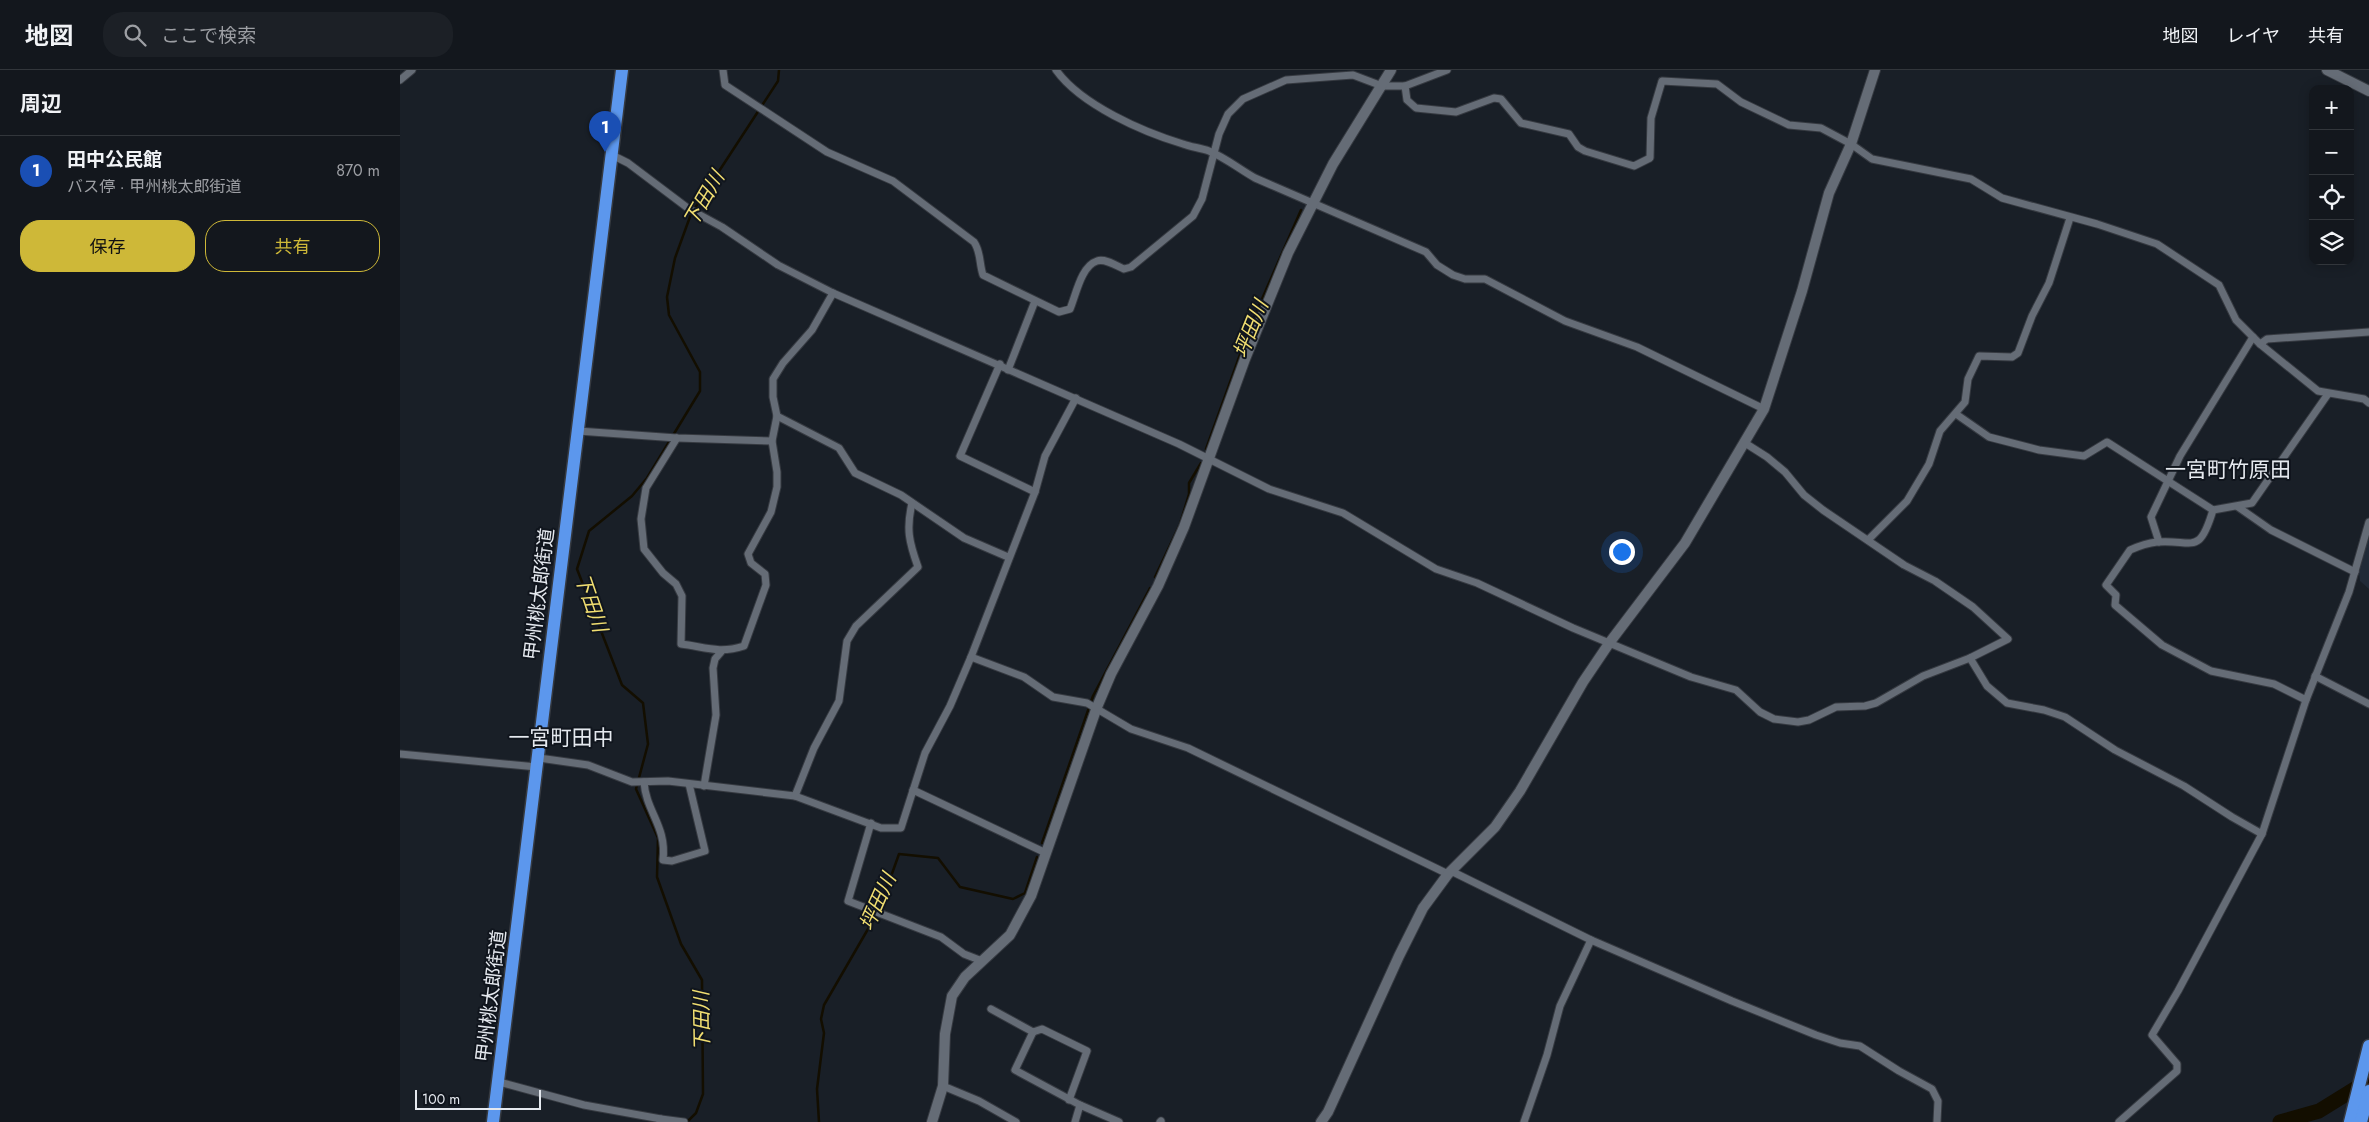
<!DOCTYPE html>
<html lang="ja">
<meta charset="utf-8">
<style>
:root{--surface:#13171d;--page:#1c2026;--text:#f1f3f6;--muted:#9d9fa4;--line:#32363b;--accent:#ceb838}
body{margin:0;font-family:Jost,"Noto Sans JP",sans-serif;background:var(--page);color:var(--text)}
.controls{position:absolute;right:15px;top:15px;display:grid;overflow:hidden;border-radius:10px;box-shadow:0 2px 12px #0003}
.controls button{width:45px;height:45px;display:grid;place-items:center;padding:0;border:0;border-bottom:1px solid var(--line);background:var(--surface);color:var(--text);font:25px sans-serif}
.scale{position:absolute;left:15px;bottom:12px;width:126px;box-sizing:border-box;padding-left:5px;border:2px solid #e5e9ef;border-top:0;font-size:14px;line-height:18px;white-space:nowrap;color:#e5e9ef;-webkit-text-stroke:4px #10151d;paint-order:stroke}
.you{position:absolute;left:1221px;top:481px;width:18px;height:18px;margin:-12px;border:4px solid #fff;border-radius:50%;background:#1a73e8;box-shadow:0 0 0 8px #1a73e833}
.badge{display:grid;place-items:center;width:32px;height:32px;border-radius:50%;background:var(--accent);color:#fff;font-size:16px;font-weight:700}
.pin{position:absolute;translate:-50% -41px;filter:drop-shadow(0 1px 2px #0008)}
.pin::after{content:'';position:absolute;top:26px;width:18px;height:15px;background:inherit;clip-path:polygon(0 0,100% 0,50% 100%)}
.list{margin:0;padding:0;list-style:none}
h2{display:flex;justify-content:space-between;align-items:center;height:65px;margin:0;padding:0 20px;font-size:21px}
h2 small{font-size:16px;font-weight:400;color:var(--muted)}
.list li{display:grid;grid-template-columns:32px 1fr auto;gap:15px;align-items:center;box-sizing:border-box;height:70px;padding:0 20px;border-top:1px solid var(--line)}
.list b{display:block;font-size:19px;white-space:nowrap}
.list p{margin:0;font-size:16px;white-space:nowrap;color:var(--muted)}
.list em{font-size:16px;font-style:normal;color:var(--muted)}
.actions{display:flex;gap:10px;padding:15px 20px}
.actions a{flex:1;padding:11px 0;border:1px solid var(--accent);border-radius:20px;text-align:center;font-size:18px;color:var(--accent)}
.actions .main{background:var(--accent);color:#111}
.icon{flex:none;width:28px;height:28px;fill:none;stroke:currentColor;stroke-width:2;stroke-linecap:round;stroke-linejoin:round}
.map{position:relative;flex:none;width:1969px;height:1052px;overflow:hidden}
header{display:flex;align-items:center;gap:30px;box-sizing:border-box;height:70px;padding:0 25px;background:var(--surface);border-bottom:1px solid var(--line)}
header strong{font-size:24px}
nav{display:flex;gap:28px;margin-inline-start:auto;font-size:18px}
.search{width:350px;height:45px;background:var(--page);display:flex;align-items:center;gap:12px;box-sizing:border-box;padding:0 18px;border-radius:20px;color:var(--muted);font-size:19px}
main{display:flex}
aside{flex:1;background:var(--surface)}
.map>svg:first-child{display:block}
.built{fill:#212a37}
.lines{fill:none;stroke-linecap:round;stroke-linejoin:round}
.stream{stroke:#130e00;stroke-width:2.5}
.river{stroke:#130e00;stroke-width:15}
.street-casing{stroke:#363a41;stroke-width:9}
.secondary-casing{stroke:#363a41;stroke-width:12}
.highway-casing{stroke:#363a41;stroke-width:15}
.street{stroke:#656c76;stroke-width:7}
.secondary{stroke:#656c76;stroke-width:10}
.highway{stroke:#5c97ed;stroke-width:12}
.labels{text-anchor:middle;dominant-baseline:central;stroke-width:4;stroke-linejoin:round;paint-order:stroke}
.street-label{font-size:19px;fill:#e5e9ef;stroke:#10151d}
.water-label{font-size:20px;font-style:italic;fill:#f1de71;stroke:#10151d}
.quarter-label{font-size:21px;fill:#e5e9ef;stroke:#10151d}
</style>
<header>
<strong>地図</strong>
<div class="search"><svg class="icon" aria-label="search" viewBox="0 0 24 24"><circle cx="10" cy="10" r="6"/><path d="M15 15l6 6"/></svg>ここで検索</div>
<nav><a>地図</a><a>レイヤ</a><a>共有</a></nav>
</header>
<main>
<aside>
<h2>周辺<small></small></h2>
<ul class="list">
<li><span class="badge" style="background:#1a4fb4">1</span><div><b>田中公民館</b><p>バス停 · 甲州桃太郎街道</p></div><em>870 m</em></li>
</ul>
<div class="actions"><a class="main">保存</a><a>共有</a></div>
</aside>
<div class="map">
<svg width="1969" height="1052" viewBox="0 0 1969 1052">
<rect width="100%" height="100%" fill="#191f27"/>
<path class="built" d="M1969,459V519L1960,511L1958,490Z"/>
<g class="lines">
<g class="stream">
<path d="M806,379L851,254L901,140"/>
<path d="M755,507L780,454L789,424V413L801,393"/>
<path d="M642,773L693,626L750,518"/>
<path d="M287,1052L296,1043L303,1024L302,910L281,874L257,807L258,768L236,719L248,674L243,633L222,615L177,499L189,461L232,426L247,408L300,321V302L269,245L267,227L275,188L291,144L378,11L379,0"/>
<path d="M419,1052L417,1019L424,963L421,949L424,935L479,840L499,784L538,788L560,817L613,829L625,823L637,787"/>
</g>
<path class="river" d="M1880,1052L1919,1041L1969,1010"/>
<g class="street-casing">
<g id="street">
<path d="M323,0L325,15L427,82L493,111L574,172C581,182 579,193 583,205L659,242L670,239C676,225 681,196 697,191C705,188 717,196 724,199L731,197L793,146L802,129L819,64L828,44L843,29L886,10L953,5L982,16H1005L1047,0"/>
<path d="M656,0C681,35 743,62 783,74C791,77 801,78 809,81C826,88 839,99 855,108L1026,182L1037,195L1053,205L1065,209H1085L1165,251L1237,277L1364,339"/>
<path d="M0,10L12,0"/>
<path d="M1005,16L1007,30L1016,38L1056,42L1094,28L1101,29L1121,53L1169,64L1178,77L1185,81L1234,96L1250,88L1251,48L1262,11L1317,14L1341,32L1389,55L1421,58L1451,74L1472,89L1571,109L1602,128L1697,154L1757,174L1819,215L1836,250L1860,274L1918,321L1964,329L1969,333"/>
<path d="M212,85L228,93L289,139L322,157L378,195L433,223L779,374L869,419L943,443L1036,499L1077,513L1173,558L1291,607L1336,620L1360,642L1374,649L1398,652L1409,650L1436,637L1465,636L1476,633L1523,606L1570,588L1608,569L1573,537L1535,511L1504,495L1423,440L1404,425L1385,402L1367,387L1345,373"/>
<path d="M1860,274L1867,269L1969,262"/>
<path d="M600,294L560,386L635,422"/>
<path d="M608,300L635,231"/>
<path d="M1556,344L1589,367L1639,380L1684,386L1707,372L1813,440L1852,433L1928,324"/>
<path d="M377,346L439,378L455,403L501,425L564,468L608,487"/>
<path d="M178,361L277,368L372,371"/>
<path d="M277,368L246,418L241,449L244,479L263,503L276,514L282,526L281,574C305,577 319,584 344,576L366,515L365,504L351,493L348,484L371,442L377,417V402L372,371L377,346L373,327V309L383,293L412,260L433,223"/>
<path d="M1838,437L1871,460L1955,502"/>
<path d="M1813,440C1799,487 1793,469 1757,472C1748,473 1739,476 1730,480L1706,515L1716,525L1715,535L1762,575L1811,601L1874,614L1906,630"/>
<path d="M1468,470L1507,431L1529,394L1540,361L1565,332L1568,309L1579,286L1612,287L1618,283L1632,246L1649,213L1670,148"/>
<path d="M1759,472L1751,447L1780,386L1853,267"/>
<path d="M571,587L624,607L653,627L687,633L731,659L788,678L1048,804"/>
<path d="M1570,588L1587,616L1607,633L1644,640L1665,647L1715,680L1784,716L1832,747L1862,764"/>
<path d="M1915,606L1969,634"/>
<path d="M0,684L137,697"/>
<path d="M139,688L188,695L232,712L268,711L395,726L481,758H501L525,683L550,636L571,587L635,422L645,386L676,328"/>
<path d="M244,712C246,742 267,756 263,790L272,791L305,781L289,714"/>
<path d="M304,716L316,645L313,598L315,589L321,582"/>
<path d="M513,720L646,783"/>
<path d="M395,726L414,678L439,631L447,571L456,556L518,497C509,472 506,459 512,433"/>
<path d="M471,753L448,831L541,867L564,884L582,891"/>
<path d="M1051,801L1191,870L1332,931L1416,965L1440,973L1460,976L1499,1001L1532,1019L1538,1031L1537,1052"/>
<path d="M591,939L633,962L642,959L687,981L669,1030"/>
<path d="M633,962L615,1000L680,1035L719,1052"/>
<path d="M99,1012L184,1035L261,1049L260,1052"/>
<path d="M543,1016L579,1031L616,1052"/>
<path d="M261,1049L284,1052"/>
<path d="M675,1052L680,1035"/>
<path d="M760,1052L761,1051"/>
<path d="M1124,1052L1147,985L1160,936L1191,870"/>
<path d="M1719,1052L1777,1001V994L1752,965L1778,921L1862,764L1906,630L1949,522L1969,452"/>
</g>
</g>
<g class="secondary-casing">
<g id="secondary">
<path d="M1927,0L1969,21"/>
<path d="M532,1052L543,1016L545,964L552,926L565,907L610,865L631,826L697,637L711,604L758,516L784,457L845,289L888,183L933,94L991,0"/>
<path d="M921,1052L928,1042L999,886L1023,838L1048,804L1095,757L1120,721L1183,612L1210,572L1285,473L1364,339L1402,221L1429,123L1451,74L1475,0"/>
</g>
</g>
<g class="highway-casing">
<g id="highway">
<path d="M93,1052L222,0"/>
<path d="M1950,1052L1969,976"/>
<path d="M1961,1052L1969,1021"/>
</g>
</g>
<use href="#street" class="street"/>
<use href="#secondary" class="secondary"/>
<use href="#highway" class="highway"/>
</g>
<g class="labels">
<g class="street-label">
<text transform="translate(139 524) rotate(-83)">甲州桃太郎街道</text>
<text transform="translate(91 926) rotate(-83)">甲州桃太郎街道</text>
</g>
<g class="water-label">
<text transform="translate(304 129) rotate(-60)">下田川</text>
<text transform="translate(851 259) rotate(-68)">坪田川</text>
<text transform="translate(191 533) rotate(71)">下田川</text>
<text transform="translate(478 832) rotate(-66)">坪田川</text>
<text transform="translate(302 951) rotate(-91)">下田川</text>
</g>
<g class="quarter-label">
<text x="1828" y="400">一宮町竹原田</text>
<text x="161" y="668">一宮町田中</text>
</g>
</g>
</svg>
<div class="controls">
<button>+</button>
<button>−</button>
<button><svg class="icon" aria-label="locate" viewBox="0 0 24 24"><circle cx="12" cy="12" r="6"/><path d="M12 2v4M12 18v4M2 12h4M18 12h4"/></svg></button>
<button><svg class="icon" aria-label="layers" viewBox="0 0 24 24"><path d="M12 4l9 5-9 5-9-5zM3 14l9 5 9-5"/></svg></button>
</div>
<div class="scale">100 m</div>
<div class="you"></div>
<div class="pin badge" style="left:205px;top:82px;background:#1a4fb4">1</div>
</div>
</main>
